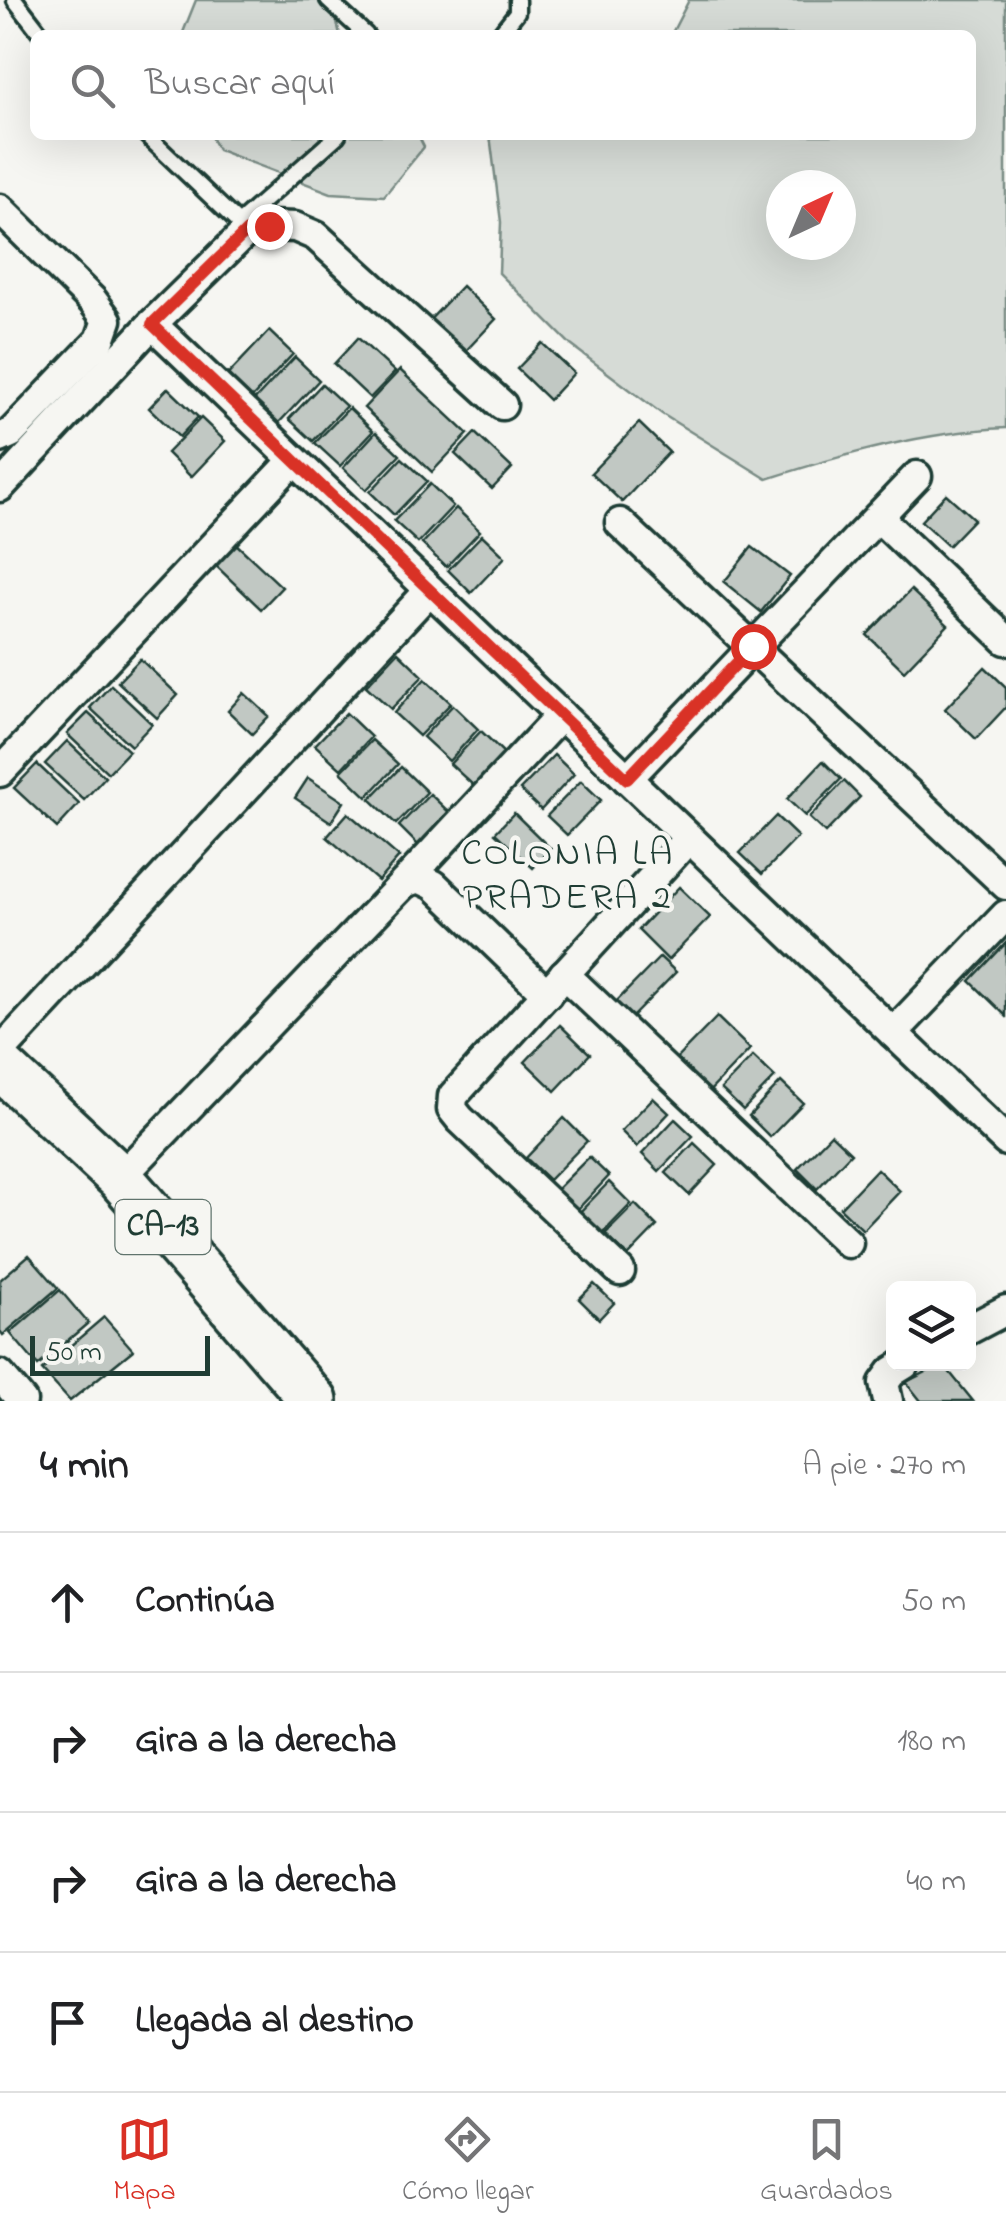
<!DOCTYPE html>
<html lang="es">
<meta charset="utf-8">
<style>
:root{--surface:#fff;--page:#f6f6f6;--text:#202124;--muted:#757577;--line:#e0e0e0;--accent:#d93025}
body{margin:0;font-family:"Indie Flower",sans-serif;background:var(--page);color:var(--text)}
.controls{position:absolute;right:30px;bottom:30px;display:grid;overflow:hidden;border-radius:15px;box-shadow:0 10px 40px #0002}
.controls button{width:90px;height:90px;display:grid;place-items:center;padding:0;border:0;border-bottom:2px solid var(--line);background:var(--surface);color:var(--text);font:50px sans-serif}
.compass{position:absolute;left:766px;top:170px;width:90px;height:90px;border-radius:50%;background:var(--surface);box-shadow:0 10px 40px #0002;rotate:44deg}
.scale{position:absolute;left:30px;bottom:25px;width:180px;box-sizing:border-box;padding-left:10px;border:5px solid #1f3d34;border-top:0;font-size:28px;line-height:35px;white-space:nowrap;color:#1f3d34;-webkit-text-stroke:8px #f6f6f2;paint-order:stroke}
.stop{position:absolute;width:30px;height:30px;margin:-22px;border:8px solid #d93025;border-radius:50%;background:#fff}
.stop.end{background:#d93025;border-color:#fff;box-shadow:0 2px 10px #0008}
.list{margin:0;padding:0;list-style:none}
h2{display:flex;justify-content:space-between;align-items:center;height:130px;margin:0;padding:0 40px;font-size:42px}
h2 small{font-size:32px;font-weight:400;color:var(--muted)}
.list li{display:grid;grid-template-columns:65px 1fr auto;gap:30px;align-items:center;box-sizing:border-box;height:140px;padding:0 40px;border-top:2px solid var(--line)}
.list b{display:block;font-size:38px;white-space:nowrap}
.list em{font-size:32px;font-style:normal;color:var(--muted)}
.icon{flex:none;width:55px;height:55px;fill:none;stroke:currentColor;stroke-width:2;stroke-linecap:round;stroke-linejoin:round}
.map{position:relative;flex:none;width:1006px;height:1401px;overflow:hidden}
.search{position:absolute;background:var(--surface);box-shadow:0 10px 40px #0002;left:30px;right:30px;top:30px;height:110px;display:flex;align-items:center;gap:25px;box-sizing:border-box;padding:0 35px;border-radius:15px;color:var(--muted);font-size:38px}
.sheet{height:690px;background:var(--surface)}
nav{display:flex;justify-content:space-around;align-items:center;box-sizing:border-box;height:140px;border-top:2px solid var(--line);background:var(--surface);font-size:28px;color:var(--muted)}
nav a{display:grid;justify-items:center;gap:5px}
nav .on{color:var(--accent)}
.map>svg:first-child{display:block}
.green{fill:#d6dbd6;stroke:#7a8c85;stroke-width:2.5;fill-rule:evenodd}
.building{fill:#c1c8c3;stroke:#1f3d34;stroke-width:2.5}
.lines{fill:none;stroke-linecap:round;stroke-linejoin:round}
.lane-casing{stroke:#1f3d34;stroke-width:21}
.street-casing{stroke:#1f3d34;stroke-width:35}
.primary-casing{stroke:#1f3d34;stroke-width:52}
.lane{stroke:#f6f6f2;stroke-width:14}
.street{stroke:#f6f6f2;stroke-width:28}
.primary{stroke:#f6f6f2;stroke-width:45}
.route{stroke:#d93025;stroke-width:12}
.labels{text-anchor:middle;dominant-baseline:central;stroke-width:9;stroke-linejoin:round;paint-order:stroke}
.shield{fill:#f6f6f2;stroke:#60746d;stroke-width:2.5}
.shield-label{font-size:32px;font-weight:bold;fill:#1f3d34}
.neighbourhood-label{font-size:38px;letter-spacing:2.5px;fill:#1f3d34;stroke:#f6f6f2}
</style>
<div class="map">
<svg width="1006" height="1401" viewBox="0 0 1006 1401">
<rect width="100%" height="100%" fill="#f6f6f2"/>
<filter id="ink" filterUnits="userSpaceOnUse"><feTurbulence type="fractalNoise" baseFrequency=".01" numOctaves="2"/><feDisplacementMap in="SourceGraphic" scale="20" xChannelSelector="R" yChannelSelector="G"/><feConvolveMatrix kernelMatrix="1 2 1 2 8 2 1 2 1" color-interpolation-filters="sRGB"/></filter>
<g filter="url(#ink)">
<g class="green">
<path d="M196,0H332L340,35H182Z"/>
<path d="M689,0H1006V428C923,432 845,454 767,479L662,414L571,345L499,273L501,222L490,135H971V35H671ZM841,185V245H781V185Z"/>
<path d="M210,135H418L424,147L384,196L331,193L218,150Z"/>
</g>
<g class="building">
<path d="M462,286L496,319L459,358L425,325Z"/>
<path d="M269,331L293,354L246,404L222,381Z"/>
<path d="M358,338L395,372L370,398L334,364Z"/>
<path d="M542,343L574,373L549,400L517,369Z"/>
<path d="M295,357L319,380L273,429L249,406Z"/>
<path d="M400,370L468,434L432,472L364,408Z"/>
<path d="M322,384L346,406L313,441L289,419Z"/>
<path d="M168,388L198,417L179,437L149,408Z"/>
<path d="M349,408L373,431L340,466L315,443Z"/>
<path d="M201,418L225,441L191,477L167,453Z"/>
<path d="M639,423L669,452L622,502L591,473Z"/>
<path d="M376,432L400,455L366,490L343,468Z"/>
<path d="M475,433L512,468L492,489L455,454Z"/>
<path d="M402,458L427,481L394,515L370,492Z"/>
<path d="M430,484L453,506L418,543L394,521Z"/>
<path d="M946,494L974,519L948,546L921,521Z"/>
<path d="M456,508L480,531L446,567L422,544Z"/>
<path d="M482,535L505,557L471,593L448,570Z"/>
<path d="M233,541L282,587L261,609L212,562Z"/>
<path d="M752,547L790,576L761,612L724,582Z"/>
<path d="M911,590L948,625L904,671L867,635Z"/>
<path d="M398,652L423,676L391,709L366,686Z"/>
<path d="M140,659L178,695L157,718L118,682Z"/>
<path d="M985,667L1006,687V707L976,739L945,709Z"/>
<path d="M425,679L451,703L419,736L394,713Z"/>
<path d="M111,685L152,724L131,746L90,708Z"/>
<path d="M244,693L269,716L252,734L228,711Z"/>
<path d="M453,705L478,729L449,761L423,737Z"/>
<path d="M88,713L129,751L108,773L67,734Z"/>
<path d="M346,713L371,737L341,769L315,745Z"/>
<path d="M481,731L506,755L475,787L450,764Z"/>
<path d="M372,740L398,764L367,797L341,772Z"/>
<path d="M67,741L105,777L84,800L45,764Z"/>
<path d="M554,755L574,774L541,810L520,790Z"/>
<path d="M823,761L841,779L805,816L787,799Z"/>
<path d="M37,764L79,804L57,828L14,788Z"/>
<path d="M401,767L427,792L396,824L370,799Z"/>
<path d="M308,778L344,802L331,822L295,798Z"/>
<path d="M581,781L601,800L567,835L547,816Z"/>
<path d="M844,781L860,797L825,833L809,818Z"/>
<path d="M430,794L452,815L421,848L399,826Z"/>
<path d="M348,813L399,857L378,881L327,837Z"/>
<path d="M514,813L551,849L533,868L495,833Z"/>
<path d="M776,816L798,837L762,874L740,853Z"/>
<path d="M679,887L710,917L668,960L638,930Z"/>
<path d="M1006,943V1016L970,981Z"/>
<path d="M660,957L676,972L627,1022L611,1007Z"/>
<path d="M717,1017L750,1049L704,1097L671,1064Z"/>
<path d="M560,1025L590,1054L555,1091L525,1062Z"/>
<path d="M753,1056L775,1077L743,1110L721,1089Z"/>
<path d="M781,1082L803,1103L770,1137L749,1116Z"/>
<path d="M653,1098L669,1113L637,1147L621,1131Z"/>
<path d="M564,1118L587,1141L549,1180L526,1158Z"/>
<path d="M675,1119L693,1136L659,1171L642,1154Z"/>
<path d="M831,1134L851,1153L817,1189L797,1169Z"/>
<path d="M694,1143L717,1165L689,1195L666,1173Z"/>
<path d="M589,1157L609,1176L575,1212L554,1192Z"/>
<path d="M877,1169L900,1191L863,1230L840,1208Z"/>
<path d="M609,1182L631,1204L600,1236L577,1215Z"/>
<path d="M635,1204L657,1226L628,1256L605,1234Z"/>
<path d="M29,1255L58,1288L3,1335L0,1331V1280Z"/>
<path d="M594,1284L614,1303L599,1319L579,1299Z"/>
<path d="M60,1290L88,1323L38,1366L10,1333Z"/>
<path d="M104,1317L133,1350L70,1401L42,1370Z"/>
<path d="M943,1364L973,1401H921L906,1382Z"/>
</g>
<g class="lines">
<g class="lane-casing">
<g id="lane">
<path d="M15,0L42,35"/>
<path d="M328,0L366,35"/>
<path d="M499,35L517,12V0"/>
<path d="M146,135L247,231"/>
<path d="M239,223L338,135"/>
</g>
</g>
<g class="street-casing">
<g id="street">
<path d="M0,209L93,301L107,320L100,340L11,433L0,438"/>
<path d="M152,324L1006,1141"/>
<path d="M0,487L152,324L247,231L269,226L295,227L316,236L502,405"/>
<path d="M878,517L1006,640"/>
<path d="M620,523L1006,885"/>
<path d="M0,772L294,460"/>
<path d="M627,779L917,476"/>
<path d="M404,883L419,878L434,885L547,994"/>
<path d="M564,974L848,1243"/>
<path d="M893,1033L1006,915"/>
<path d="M0,1052L430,590"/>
<path d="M120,1178L404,883L561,715"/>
<path d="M620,1271L460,1119L452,1109L453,1096L689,838"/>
<path d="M968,1330L1006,1310"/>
<path d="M0,1375L22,1401"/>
<path d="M888,1401L884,1383L892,1372L905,1364"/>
</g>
</g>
<g class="primary-casing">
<path id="primary" d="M0,1066L120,1178L314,1401"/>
</g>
<use href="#lane" class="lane"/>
<use href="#street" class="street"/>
<use href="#primary" class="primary"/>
</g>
</g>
<g class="lines" filter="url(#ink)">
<path class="route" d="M269,226L247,231L152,324L627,779L753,646"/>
</g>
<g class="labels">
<rect class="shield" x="115.5" y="1200" width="95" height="54" rx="8"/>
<g class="shield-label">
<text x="163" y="1227">CA-13</text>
</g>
<g class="neighbourhood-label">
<text x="568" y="855">COLONIA LA<tspan x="568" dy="44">PRADERA 2</tspan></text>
</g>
</g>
</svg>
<div class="controls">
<button><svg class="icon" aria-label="layers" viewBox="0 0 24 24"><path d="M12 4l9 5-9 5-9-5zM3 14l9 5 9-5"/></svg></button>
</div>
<svg class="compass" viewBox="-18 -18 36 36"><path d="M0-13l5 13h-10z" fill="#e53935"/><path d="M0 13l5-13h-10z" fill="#757577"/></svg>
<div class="scale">50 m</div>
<div class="stop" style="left:753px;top:646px"></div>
<div class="stop end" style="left:269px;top:226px"></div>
<div class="search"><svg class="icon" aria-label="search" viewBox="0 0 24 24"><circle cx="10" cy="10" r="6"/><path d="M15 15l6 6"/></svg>Buscar aquí</div>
</div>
<section class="sheet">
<h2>4 min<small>A pie · 270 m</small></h2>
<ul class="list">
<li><svg class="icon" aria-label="ahead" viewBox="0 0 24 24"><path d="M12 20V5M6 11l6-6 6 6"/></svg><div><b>Continúa</b></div><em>50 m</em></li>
<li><svg class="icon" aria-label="right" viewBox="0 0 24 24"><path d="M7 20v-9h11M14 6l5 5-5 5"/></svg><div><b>Gira a la derecha</b></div><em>180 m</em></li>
<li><svg class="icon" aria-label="right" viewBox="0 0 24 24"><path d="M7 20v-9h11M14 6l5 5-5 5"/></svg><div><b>Gira a la derecha</b></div><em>40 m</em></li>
<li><svg class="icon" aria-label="arrive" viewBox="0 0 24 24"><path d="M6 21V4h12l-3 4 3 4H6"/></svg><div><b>Llegada al destino</b></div></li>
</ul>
</section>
<nav>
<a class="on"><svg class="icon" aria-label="map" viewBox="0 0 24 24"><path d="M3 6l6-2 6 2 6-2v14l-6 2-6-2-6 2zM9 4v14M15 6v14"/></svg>Mapa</a>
<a><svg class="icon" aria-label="directions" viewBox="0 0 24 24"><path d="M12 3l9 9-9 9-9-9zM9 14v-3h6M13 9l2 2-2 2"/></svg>Cómo llegar</a>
<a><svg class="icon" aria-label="saved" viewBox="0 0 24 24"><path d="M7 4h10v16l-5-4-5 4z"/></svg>Guardados</a>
</nav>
